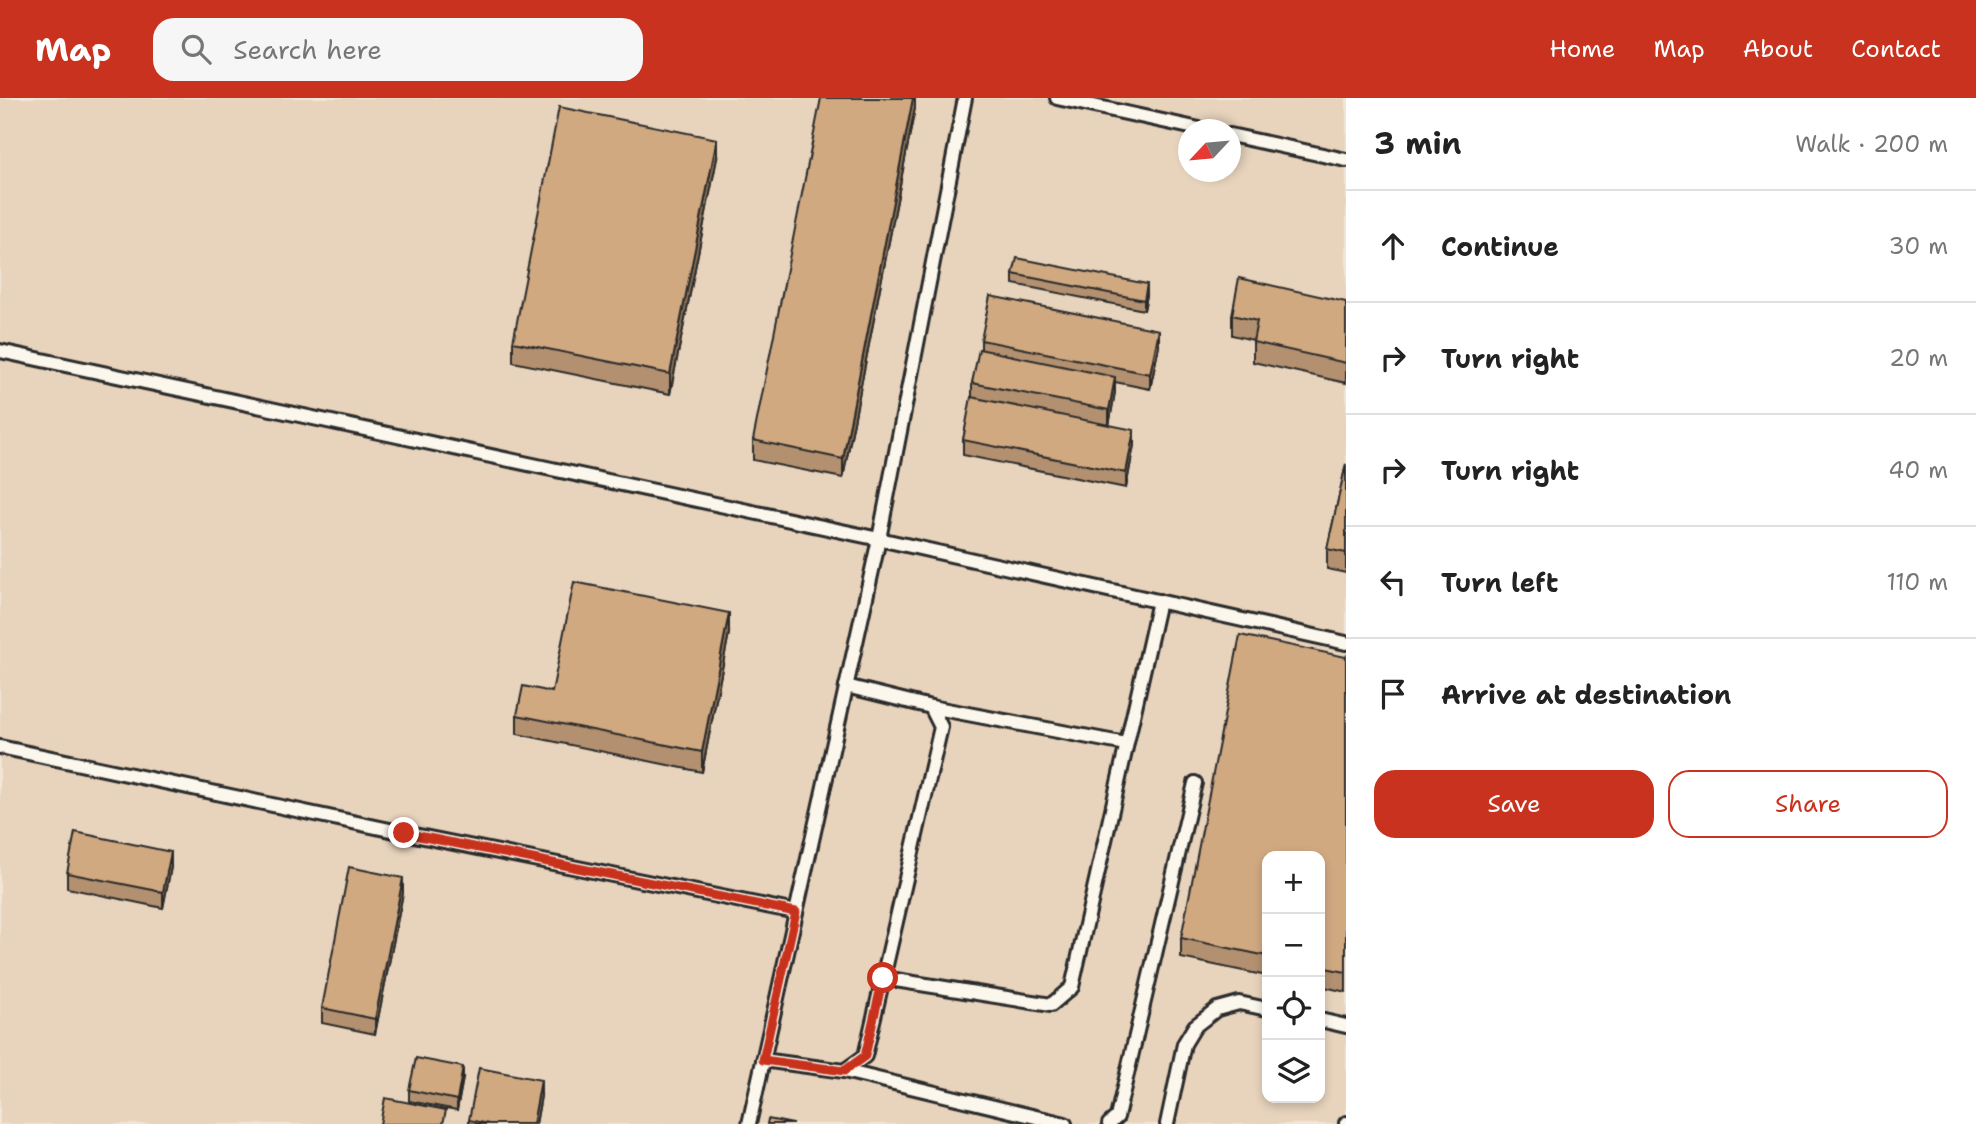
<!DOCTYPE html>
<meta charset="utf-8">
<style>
:root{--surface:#fff;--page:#f6f6f6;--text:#222;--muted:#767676;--line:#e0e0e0;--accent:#c8321e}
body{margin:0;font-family:"Shantell Sans",sans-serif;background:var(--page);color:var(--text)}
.controls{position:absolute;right:21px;bottom:21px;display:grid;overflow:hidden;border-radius:14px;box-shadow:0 4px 10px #0003}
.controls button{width:63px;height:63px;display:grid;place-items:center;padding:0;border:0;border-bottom:2px solid var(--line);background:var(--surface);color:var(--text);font:35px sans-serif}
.compass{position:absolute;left:1178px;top:21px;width:63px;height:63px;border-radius:50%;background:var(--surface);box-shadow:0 4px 10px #0003;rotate:244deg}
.stop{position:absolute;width:21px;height:21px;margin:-16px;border:5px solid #c8321e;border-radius:50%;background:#fff}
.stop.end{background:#c8321e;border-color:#fff;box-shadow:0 2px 7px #0008}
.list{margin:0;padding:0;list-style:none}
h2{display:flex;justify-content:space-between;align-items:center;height:91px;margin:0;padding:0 28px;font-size:30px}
h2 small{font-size:23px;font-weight:400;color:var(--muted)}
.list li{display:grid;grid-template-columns:46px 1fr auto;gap:21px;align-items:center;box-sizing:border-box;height:112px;padding:0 28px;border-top:2px solid var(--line)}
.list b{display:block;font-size:26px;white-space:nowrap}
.list em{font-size:23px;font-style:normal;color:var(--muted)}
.actions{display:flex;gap:14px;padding:21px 28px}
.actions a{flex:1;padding:16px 0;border:2px solid var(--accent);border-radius:21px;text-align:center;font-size:24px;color:var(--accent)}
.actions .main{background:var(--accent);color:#fff}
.icon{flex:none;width:38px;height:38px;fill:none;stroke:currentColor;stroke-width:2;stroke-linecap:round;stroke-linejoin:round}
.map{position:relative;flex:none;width:1346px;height:1026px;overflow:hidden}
header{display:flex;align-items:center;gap:42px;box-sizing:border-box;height:98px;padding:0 35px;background:var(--accent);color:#fff}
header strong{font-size:33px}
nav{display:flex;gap:38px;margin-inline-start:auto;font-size:24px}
.search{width:490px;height:63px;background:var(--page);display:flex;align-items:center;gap:18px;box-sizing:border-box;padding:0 24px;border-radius:21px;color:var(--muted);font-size:26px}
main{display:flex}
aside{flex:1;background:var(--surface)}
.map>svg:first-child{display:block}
.built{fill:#e8d4bd;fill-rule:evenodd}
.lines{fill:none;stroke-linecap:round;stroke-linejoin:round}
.service-casing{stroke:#2b2b2b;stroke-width:18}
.service{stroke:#fbf7ec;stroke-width:12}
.wall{fill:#b3916f;stroke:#2b2b2b;stroke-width:2}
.shaded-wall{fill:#92765a;stroke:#2b2b2b;stroke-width:2}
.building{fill:#d0a981;stroke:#2b2b2b;stroke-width:2}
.route{stroke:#c8321e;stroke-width:9}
</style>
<header>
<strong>Map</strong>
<div class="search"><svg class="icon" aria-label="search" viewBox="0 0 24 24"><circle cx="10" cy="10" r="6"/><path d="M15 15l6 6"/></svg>Search here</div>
<nav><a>Home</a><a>Map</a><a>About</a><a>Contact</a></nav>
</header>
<main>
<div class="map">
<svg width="1346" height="1026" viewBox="0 0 1346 1026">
<rect width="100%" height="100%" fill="#f2e7d7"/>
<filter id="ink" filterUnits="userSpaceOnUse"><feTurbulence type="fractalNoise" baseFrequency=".0143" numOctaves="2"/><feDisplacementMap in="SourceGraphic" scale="14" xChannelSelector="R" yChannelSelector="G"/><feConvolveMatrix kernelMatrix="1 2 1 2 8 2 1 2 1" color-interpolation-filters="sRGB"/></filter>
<g filter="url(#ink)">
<path class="built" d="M0,0H1346V1026H0ZM1188,32H1230V74H1188ZM1267,758H1320V1000H1267Z"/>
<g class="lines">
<g class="service-casing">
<g id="service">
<path d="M1057,0L1204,32"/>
<path d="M1230,37L1346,62"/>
<path d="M0,253L879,441L1346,545"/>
<path d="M931,609L1126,646"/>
<path d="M0,649L404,735L796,814"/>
<path d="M883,880L1051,907L1072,889L1159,503"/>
<path d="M1320,922L1346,928"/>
<path d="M763,962L844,973L865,958L941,629L931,609L846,588"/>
<path d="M844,973L1065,1026"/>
<path d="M749,1026L879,441L965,0"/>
<path d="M1109,1026L1117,1019L1195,685"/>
<path d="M1167,1026L1184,946L1195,928L1217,911L1239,905L1267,911"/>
<path d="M1346,1026V1025"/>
</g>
</g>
<use href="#service" class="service"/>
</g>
<g class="wall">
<path d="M915,0V10L843,380L753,362V342Z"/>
<path d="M717,60L670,296L513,264V244Z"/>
<path d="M1013,176L1147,197L1144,212L1013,186Z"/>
<path d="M1346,204V285L1253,264V242L1232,237V217Z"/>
<path d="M981,242L1159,248L1150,291L1115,284V294L1109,327L1134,347L1126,390L963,357V342L972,300V285L981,252Z"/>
<path d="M1346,366V475L1327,471V451Z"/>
<path d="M729,535L702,674L517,636V617L552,594Z"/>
<path d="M1346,559V894L1320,888V758H1267V878L1181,860V840Z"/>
<path d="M171,769L163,810L67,790V775Z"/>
<path d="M403,795L375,936L322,925V910Z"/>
<path d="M463,980L457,1012L409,1003V992Z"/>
<path d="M541,998L536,1026H469V1022Z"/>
</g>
<g class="shaded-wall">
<path d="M913,0H915V10L843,380V361Z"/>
<path d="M717,41V60L670,296V276Z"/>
<path d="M1147,186V197L1144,212V202Z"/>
<path d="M1159,232V248L1150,291V276Z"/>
<path d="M1115,279V294L1109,328V312Z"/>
<path d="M1134,332V347L1126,390V375Z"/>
<path d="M729,515V535L702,674V654Z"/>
<path d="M171,754V769L163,810V794Z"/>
<path d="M403,780V795L375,936V921Z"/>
<path d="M463,969V980L457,1012V1002Z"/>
<path d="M541,982V998L536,1026H533Z"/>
</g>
<g class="building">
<path d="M821,0H913L843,361L753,342Z"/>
<path d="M559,9L717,41L670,276L513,244Z"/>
<path d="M1017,160L1147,186L1144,202L1013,176Z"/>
<path d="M1239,180L1346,204V265L1253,244L1257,223L1232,217Z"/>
<path d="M990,198L1159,232L1150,276L981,242Z"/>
<path d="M979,251L1115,279L1109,312L972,285Z"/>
<path d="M971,299L1134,332L1126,375L963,342Z"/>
<path d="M1346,366V455L1327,451Z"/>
<path d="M574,484L729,515L702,654L517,617L523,588L552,594Z"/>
<path d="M1240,537L1346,559V874L1320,869V758H1267V858L1181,840Z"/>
<path d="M75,734L171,754L163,794L67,775Z"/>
<path d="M349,769L403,780L375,921L322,910Z"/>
<path d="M416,960L463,969L457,1002L409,992Z"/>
<path d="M479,970L541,982L533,1026H489L469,1022Z"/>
<path d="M385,1000L446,1012L443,1026H380Z"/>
<path d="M768,1021L793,1026H767Z"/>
</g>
</g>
<g class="lines" filter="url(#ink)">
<path class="route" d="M404,735L796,814L763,962L844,973L865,958L883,880"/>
</g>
</svg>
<div class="controls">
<button>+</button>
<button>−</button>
<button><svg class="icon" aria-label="locate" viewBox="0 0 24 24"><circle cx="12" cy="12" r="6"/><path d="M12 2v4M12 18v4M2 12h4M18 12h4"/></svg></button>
<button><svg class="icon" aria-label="layers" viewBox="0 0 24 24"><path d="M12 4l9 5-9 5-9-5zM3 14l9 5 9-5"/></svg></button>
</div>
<svg class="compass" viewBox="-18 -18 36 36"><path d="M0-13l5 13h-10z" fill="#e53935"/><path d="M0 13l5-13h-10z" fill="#767676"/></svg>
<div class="stop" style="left:883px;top:880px"></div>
<div class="stop end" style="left:404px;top:735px"></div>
</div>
<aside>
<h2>3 min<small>Walk · 200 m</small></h2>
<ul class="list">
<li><svg class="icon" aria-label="ahead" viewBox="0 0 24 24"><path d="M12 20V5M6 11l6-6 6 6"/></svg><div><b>Continue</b></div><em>30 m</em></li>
<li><svg class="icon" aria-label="right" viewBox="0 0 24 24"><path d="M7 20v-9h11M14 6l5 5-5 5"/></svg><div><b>Turn right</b></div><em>20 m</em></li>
<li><svg class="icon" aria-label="right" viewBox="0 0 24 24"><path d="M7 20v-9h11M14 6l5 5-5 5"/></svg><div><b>Turn right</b></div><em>40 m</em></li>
<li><svg class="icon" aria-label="left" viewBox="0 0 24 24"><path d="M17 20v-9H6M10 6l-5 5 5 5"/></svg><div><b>Turn left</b></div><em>110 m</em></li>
<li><svg class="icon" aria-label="arrive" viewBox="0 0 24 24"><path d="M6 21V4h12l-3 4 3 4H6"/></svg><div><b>Arrive at destination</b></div></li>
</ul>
<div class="actions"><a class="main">Save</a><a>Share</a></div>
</aside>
</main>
